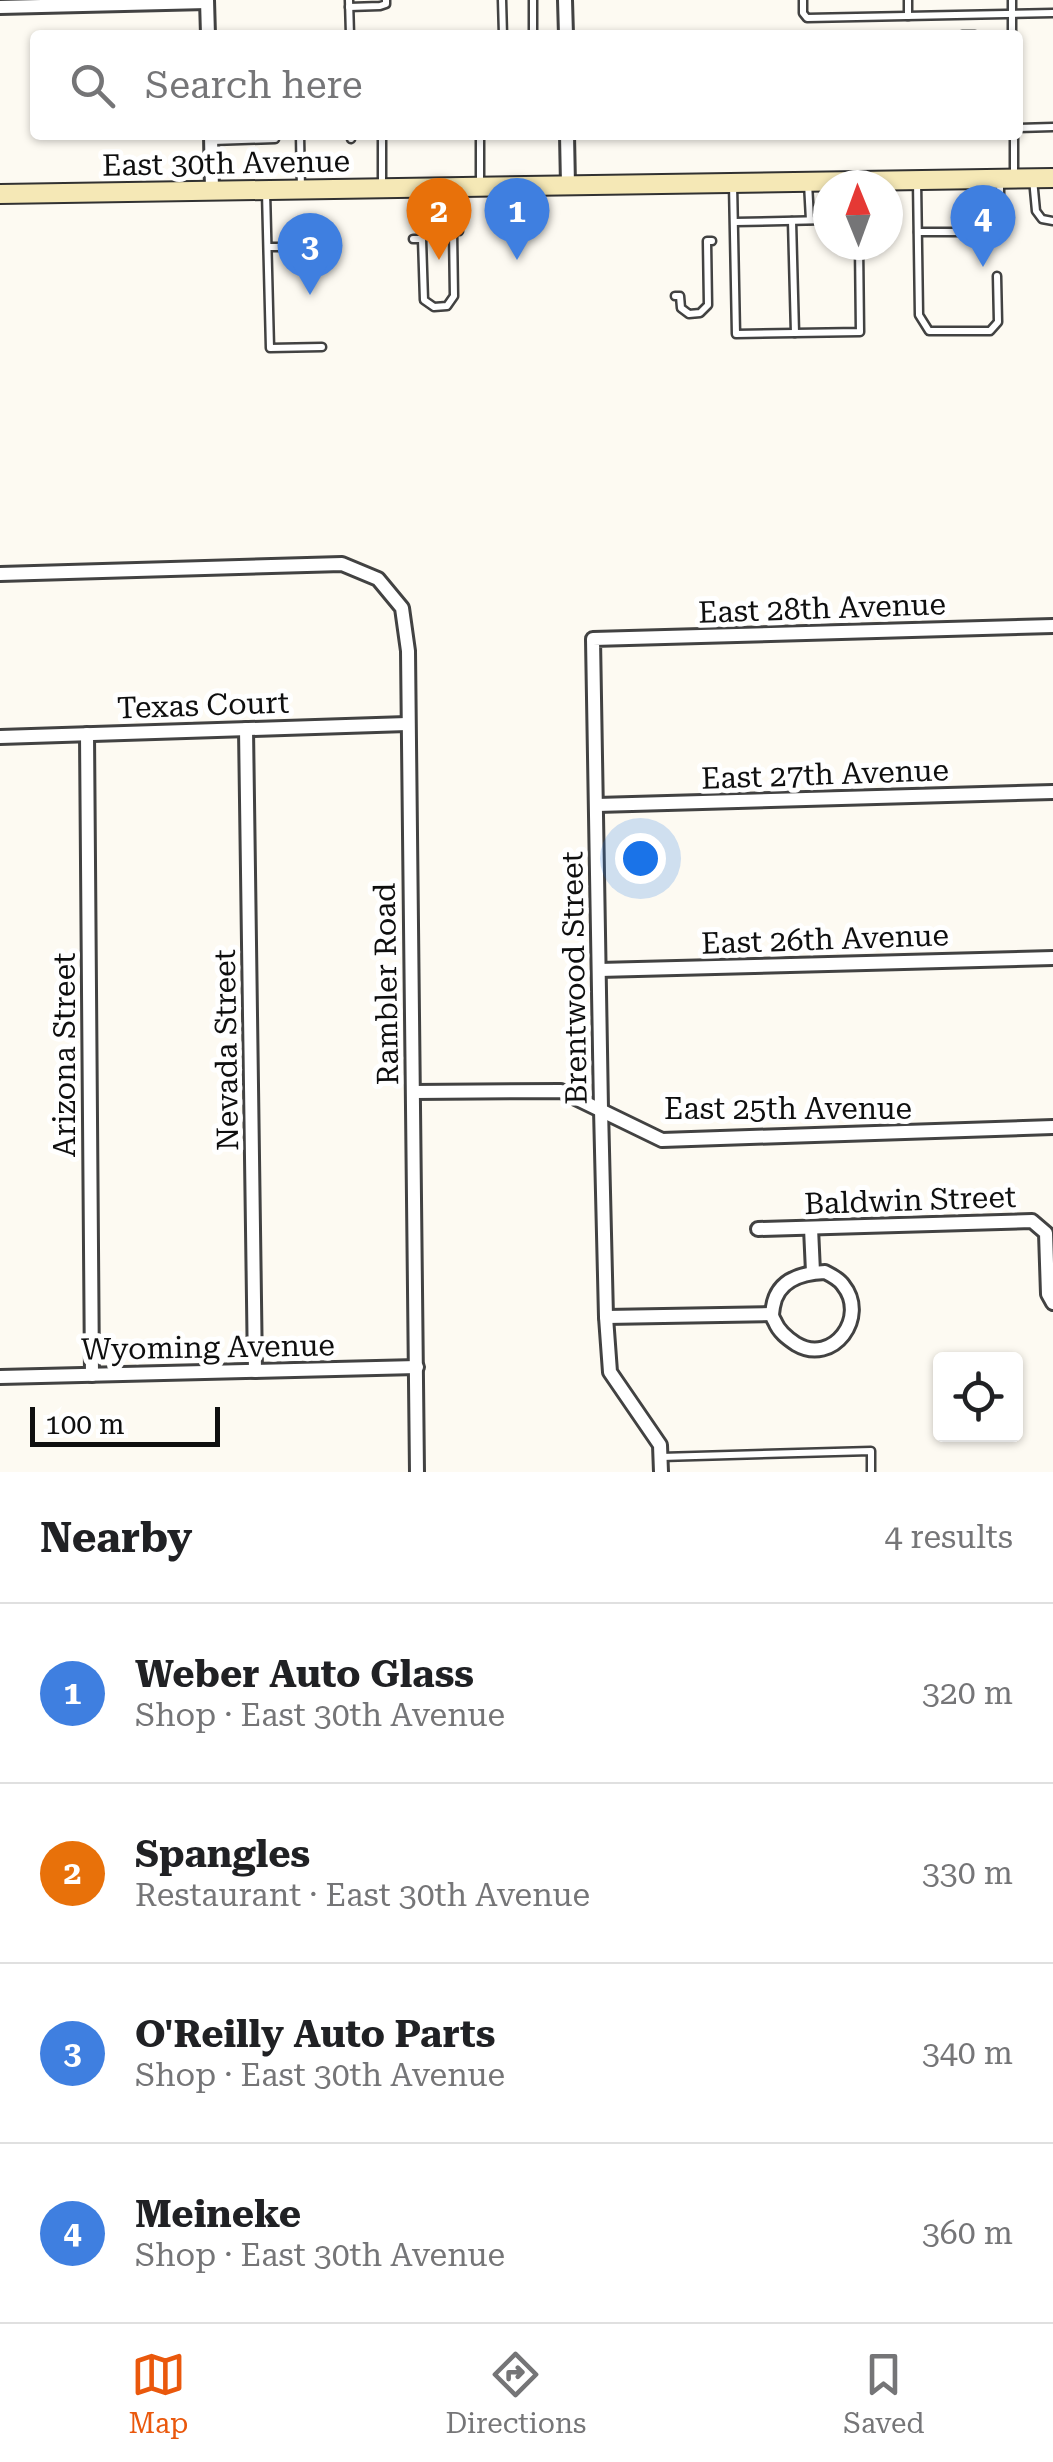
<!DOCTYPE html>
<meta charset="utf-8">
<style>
:root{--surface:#fff;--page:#f2f2f2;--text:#202124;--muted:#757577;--line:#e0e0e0;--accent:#ea580c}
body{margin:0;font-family:"Roboto Serif",serif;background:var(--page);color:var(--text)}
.controls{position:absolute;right:30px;bottom:30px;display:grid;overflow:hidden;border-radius:10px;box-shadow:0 2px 8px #0004}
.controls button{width:90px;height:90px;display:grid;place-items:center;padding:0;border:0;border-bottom:2px solid var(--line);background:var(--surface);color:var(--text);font:50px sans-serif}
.compass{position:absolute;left:813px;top:170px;width:90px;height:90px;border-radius:50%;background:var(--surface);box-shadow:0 2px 8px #0004;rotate:359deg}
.scale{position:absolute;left:30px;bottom:25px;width:190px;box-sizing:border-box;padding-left:10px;border:5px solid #0f0f0f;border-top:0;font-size:28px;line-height:35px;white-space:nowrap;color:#0f0f0f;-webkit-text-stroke:8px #fff;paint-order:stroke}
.you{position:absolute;left:640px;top:858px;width:35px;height:35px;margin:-25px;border:8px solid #fff;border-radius:50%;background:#1a73e8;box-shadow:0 0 0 15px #1a73e833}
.badge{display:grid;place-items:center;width:65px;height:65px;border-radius:50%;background:var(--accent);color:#fff;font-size:32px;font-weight:700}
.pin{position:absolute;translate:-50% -82px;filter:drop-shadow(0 2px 5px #0008)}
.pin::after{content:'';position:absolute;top:52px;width:35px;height:30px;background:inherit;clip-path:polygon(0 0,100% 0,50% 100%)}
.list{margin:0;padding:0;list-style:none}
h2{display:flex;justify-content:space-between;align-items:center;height:130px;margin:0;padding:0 40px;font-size:42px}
h2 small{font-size:32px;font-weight:400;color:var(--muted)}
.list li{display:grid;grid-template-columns:65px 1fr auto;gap:30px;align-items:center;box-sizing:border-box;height:180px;padding:0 40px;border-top:2px solid var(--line)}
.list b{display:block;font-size:38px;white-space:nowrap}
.list p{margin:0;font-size:32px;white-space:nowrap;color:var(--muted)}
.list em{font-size:32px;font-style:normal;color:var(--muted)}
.icon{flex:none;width:55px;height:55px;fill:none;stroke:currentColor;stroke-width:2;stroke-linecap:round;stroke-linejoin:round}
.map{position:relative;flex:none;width:1053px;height:1472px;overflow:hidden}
.search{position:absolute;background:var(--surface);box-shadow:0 2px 8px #0004;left:30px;right:30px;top:30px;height:110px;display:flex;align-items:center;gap:25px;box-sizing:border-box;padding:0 35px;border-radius:10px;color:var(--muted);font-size:38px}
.sheet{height:850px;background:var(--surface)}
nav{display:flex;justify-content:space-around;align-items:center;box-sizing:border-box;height:140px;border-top:2px solid var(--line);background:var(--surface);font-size:28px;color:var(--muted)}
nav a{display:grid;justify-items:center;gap:5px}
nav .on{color:var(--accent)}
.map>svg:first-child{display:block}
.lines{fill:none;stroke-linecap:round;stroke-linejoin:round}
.lane-casing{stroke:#424242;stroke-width:11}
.street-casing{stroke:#424242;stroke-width:18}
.secondary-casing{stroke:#313131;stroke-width:22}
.lane{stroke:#fff;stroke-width:6}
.street{stroke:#fff;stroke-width:12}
.secondary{stroke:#f5e8b6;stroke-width:18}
.labels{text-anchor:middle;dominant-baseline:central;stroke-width:10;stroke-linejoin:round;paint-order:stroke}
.street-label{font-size:30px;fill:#0f0f0f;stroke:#fff}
</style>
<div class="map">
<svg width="1053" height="1472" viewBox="0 0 1053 1472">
<rect width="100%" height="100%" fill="#fdfaf2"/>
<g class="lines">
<g class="lane-casing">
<g id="lane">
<path d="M349,0L350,35"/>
<path d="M502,0L503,35"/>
<path d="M533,0V35"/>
<path d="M803,0V13L807,18L1053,13"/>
<path d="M908,0V16"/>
<path d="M1012,0V35"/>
<path d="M349,7L380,6L386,4V0"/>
<path d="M962,35H975"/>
<path d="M1018,128L1053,127"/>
<path d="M300,135L301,189"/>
<path d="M350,135L351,139"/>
<path d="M382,135V184"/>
<path d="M480,135V185"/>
<path d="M1014,135V177"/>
<path d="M212,141L275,139"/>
<path d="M1033,179L1036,211L1042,219L1053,221"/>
<path d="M917,181L919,315L929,331H990L998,322L997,276"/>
<path d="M808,183L810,220"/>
<path d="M733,184L736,334L860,332L859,245"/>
<path d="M266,192L270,348L322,347"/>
<path d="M792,221L795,333"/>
<path d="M735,222L828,220"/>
<path d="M918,232H993L1000,228V182"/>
<path d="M413,239H422L424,300L434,307L447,306L454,296L453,231H459"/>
<path d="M268,247H323"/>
<path d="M675,296H680L681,308L689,314L700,313L708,305L707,241H712"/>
<path d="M661,1457L871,1451V1472"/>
</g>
</g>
<g class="street-casing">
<g id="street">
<path d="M207,0L208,35"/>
<path d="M565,0L566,35"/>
<path d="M0,7L207,2"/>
<path d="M211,135L212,191"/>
<path d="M567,135L568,185"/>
<path d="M0,574L342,564L378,579L402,608L408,651L417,1472"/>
<path d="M246,729L255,1371"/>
<path d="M87,734L92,1375"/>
<path d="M0,737L407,724"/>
<path d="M597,805L1053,792"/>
<path d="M599,970L1053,958"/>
<path d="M413,1092L561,1091L662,1140L1053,1127"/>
<path d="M811,1228L813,1272"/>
<path d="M758,1229L1032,1221L1046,1233L1048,1294L1053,1303"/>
<path d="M825,1272C831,1275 839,1279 843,1285C869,1317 833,1366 796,1344C787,1338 779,1332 775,1322C771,1315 772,1315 773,1307C777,1280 801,1273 825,1272Z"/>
<path d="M606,1317L772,1314"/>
<path d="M0,1377L417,1367"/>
<path d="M661,1472L660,1445L610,1372L606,1317L601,1109L593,639L1053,626"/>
</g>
</g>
<g class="secondary-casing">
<path id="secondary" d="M0,194L1053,178"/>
</g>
<use href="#lane" class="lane"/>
<use href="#street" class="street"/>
<use href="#secondary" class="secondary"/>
</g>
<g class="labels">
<g class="street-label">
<text transform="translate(226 163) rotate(-1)">East 30th Avenue</text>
<text transform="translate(822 608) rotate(-2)">East 28th Avenue</text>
<text transform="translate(203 705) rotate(-2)">Texas Court</text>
<text transform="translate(825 774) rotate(-2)">East 27th Avenue</text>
<text transform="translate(825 939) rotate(-2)">East 26th Avenue</text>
<text transform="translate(574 978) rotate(-91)">Brentwood Street</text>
<text transform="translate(386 984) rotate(-91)">Rambler Road</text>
<text transform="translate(226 1050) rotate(-91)">Nevada Street</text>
<text transform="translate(64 1055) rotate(-90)">Arizona Street</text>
<text x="788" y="1108">East 25th Avenue</text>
<text transform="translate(910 1200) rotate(-2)">Baldwin Street</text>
<text transform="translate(208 1347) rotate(-1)">Wyoming Avenue</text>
</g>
</g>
</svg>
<div class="controls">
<button><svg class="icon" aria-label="locate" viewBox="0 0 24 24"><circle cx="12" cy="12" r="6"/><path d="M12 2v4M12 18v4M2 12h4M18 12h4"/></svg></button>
</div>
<svg class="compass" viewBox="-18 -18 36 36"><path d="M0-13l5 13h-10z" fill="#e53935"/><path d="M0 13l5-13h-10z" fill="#757577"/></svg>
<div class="scale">100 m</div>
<div class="you"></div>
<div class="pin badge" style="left:517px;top:260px;background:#3f7fe0">1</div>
<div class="pin badge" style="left:439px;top:260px;background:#e8710a">2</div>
<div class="pin badge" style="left:310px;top:295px;background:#3f7fe0">3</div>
<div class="pin badge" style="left:983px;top:267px;background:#3f7fe0">4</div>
<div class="search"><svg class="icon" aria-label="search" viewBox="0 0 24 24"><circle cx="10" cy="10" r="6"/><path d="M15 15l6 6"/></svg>Search here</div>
</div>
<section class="sheet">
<h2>Nearby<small>4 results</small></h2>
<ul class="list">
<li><span class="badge" style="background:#3f7fe0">1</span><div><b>Weber Auto Glass</b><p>Shop · East 30th Avenue</p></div><em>320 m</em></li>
<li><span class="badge" style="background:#e8710a">2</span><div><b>Spangles</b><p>Restaurant · East 30th Avenue</p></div><em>330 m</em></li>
<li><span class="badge" style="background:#3f7fe0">3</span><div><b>O'Reilly Auto Parts</b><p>Shop · East 30th Avenue</p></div><em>340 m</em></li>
<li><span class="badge" style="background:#3f7fe0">4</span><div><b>Meineke</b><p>Shop · East 30th Avenue</p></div><em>360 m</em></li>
</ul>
</section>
<nav>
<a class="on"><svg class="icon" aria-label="map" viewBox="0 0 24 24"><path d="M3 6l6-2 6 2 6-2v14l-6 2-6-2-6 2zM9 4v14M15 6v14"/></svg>Map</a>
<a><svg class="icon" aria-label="directions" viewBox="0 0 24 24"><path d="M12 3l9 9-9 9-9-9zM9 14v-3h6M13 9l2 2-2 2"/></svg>Directions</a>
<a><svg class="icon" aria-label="saved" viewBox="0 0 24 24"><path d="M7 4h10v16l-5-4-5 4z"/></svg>Saved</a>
</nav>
